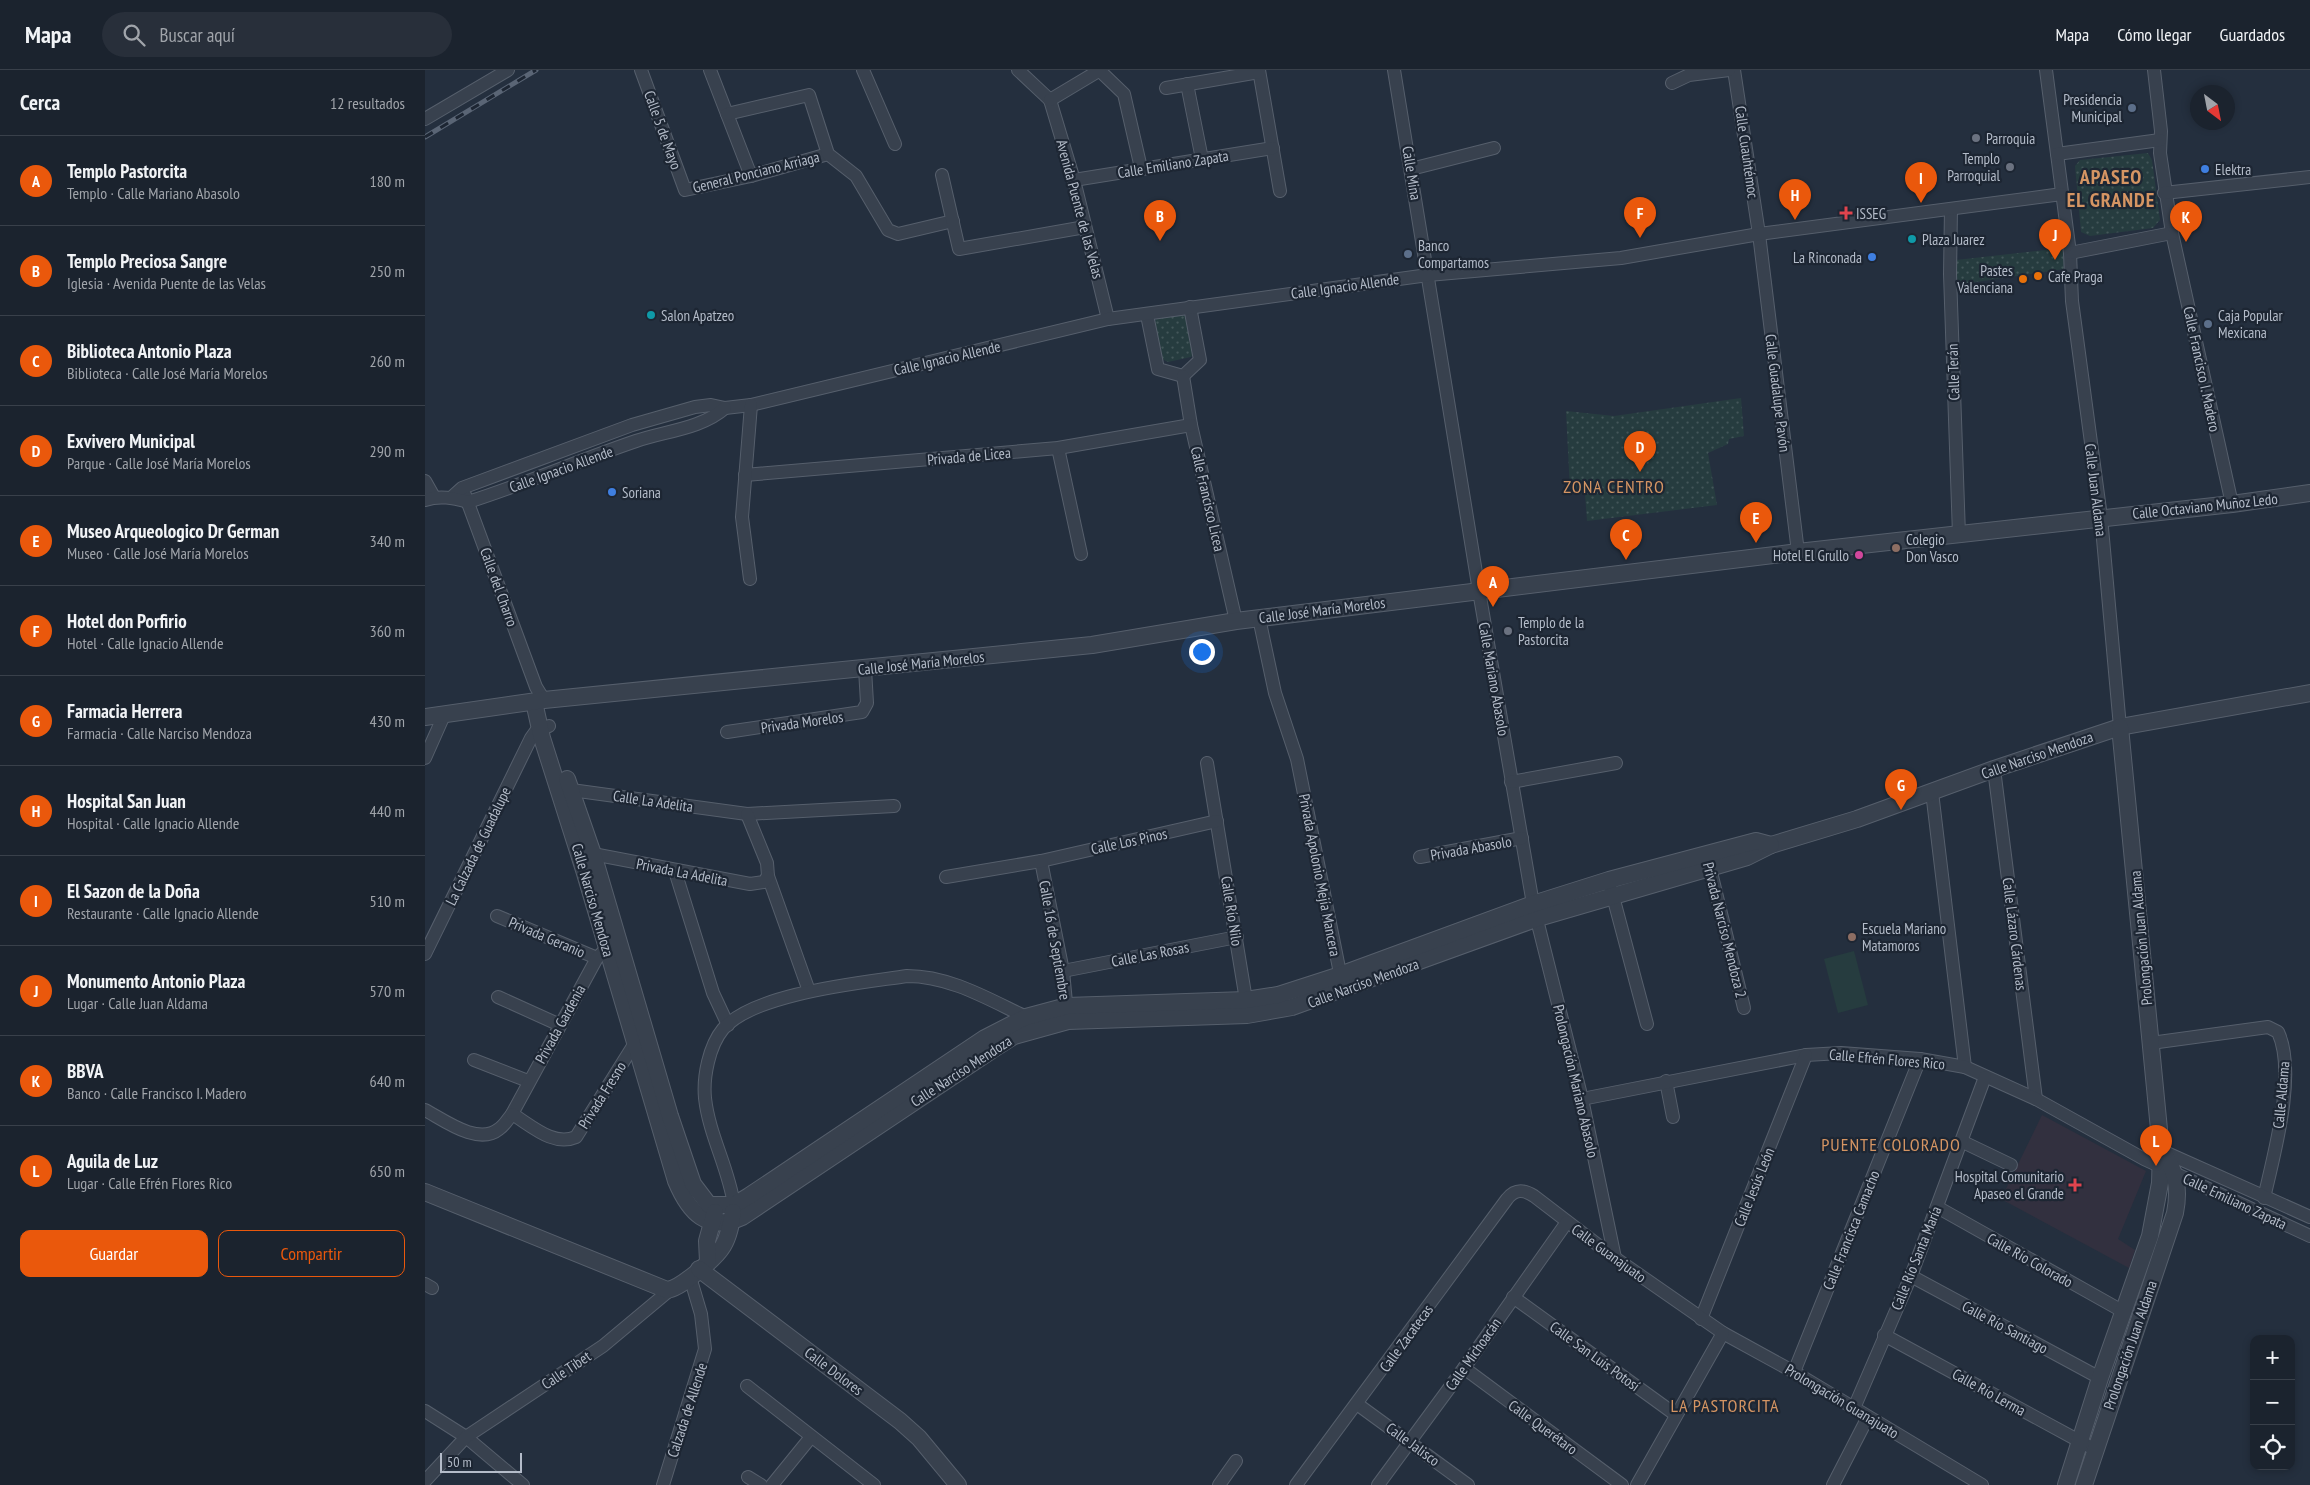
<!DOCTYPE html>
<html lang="es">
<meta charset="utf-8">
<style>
:root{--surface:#1b232e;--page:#282f3a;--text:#f1f3f6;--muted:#a0a4aa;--line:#39404a;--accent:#ea580c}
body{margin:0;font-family:"PT Sans Narrow",sans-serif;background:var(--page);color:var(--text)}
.controls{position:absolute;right:15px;bottom:15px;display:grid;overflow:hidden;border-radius:10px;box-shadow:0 2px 8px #0003}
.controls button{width:45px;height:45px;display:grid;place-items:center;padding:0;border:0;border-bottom:1px solid var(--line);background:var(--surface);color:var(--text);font:25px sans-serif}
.compass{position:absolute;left:1765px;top:15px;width:45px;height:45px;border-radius:50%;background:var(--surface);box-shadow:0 2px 8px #0003;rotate:148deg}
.scale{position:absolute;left:15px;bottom:12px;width:82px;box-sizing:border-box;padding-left:5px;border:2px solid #b4bcc9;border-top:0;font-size:14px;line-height:18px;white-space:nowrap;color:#b4bcc9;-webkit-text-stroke:4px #1d2633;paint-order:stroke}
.you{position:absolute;left:776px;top:581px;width:18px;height:18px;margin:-12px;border:4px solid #fff;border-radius:50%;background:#1a73e8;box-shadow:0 0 0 8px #1a73e833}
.badge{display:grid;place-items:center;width:32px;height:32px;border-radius:50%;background:var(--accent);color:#fff;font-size:16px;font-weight:700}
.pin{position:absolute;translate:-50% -41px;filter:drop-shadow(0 1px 2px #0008)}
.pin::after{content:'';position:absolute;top:26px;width:18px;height:15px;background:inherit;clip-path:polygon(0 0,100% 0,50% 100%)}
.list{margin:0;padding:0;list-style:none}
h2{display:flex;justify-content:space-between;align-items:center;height:65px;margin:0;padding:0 20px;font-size:21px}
h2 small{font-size:16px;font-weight:400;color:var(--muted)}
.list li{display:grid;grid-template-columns:32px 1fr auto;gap:15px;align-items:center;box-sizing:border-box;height:90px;padding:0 20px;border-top:1px solid var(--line)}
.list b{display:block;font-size:19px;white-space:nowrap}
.list p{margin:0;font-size:16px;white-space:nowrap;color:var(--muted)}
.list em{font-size:16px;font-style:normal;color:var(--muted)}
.actions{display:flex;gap:10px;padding:15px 20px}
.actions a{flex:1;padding:11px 0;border:1px solid var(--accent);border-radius:10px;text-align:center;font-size:18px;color:var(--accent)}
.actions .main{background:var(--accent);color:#fff}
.icon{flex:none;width:28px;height:28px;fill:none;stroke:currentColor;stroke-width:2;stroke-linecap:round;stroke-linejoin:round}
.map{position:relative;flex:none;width:1885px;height:1415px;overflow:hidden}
header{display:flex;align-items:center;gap:30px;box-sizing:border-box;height:70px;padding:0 25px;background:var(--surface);border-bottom:1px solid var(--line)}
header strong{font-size:24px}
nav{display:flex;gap:28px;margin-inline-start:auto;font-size:18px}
.search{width:350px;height:45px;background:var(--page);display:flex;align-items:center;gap:12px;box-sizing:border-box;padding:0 18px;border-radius:28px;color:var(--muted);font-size:19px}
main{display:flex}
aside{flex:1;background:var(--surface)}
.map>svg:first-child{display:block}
.medical{fill:#32303f}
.grass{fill:url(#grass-dots)}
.pitch{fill:#263c3f}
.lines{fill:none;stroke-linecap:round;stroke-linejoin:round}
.minor-casing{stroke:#565f6c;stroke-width:14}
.tertiary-casing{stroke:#565f6c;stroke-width:18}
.minor{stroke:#38414e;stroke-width:12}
.tertiary{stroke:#38414e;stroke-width:16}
.rail-casing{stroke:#5a6575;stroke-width:5}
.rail{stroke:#1d2633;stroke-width:3;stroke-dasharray:9;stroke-linecap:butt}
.service-dot{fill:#5c6f8a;stroke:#1d2633;stroke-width:2}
.worship-dot{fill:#6b7280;stroke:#1d2633;stroke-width:2}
.shop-dot{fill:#3f7fe0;stroke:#1d2633;stroke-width:2}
.health-dot{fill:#e0444e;stroke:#1d2633;stroke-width:2}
.culture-dot{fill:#0f9aa8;stroke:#1d2633;stroke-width:2}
.food-dot{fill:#e8710a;stroke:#1d2633;stroke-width:2}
.education-dot{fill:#8d6e63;stroke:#1d2633;stroke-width:2}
.hotel-dot{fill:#d1479c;stroke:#1d2633;stroke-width:2}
.labels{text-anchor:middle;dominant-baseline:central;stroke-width:4.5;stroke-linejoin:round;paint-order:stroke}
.poi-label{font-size:15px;fill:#b4bcc9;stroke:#1d2633;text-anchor:start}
.street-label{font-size:15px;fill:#b4bcc9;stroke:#1d2633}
.quarter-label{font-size:18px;letter-spacing:1px;fill:#d59563;stroke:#1d2633}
.district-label{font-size:20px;font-weight:bold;letter-spacing:1px;fill:#d59563;stroke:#1d2633}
</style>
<header>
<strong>Mapa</strong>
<div class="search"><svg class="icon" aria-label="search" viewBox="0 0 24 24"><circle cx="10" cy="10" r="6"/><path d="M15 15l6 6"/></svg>Buscar aquí</div>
<nav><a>Mapa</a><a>Cómo llegar</a><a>Guardados</a></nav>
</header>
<main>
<aside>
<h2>Cerca<small>12 resultados</small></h2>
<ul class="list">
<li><span class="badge">A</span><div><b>Templo Pastorcita</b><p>Templo · Calle Mariano Abasolo</p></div><em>180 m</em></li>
<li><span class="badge">B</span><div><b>Templo Preciosa Sangre</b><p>Iglesia · Avenida Puente de las Velas</p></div><em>250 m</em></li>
<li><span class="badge">C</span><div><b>Biblioteca Antonio Plaza</b><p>Biblioteca · Calle José María Morelos</p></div><em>260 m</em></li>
<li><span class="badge">D</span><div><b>Exvivero Municipal</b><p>Parque · Calle José María Morelos</p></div><em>290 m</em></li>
<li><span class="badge">E</span><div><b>Museo Arqueologico Dr German</b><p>Museo · Calle José María Morelos</p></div><em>340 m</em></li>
<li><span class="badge">F</span><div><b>Hotel don Porfirio</b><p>Hotel · Calle Ignacio Allende</p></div><em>360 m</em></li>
<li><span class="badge">G</span><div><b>Farmacia Herrera</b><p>Farmacia · Calle Narciso Mendoza</p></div><em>430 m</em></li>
<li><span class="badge">H</span><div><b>Hospital San Juan</b><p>Hospital · Calle Ignacio Allende</p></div><em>440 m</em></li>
<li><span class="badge">I</span><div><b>El Sazon de la Doña</b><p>Restaurante · Calle Ignacio Allende</p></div><em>510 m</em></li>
<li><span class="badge">J</span><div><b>Monumento Antonio Plaza</b><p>Lugar · Calle Juan Aldama</p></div><em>570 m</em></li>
<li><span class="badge">K</span><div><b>BBVA</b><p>Banco · Calle Francisco I. Madero</p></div><em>640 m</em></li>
<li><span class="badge">L</span><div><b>Aguila de Luz</b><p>Lugar · Calle Efrén Flores Rico</p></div><em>650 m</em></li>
</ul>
<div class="actions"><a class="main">Guardar</a><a>Compartir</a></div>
</aside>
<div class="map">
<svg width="1885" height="1415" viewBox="0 0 1885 1415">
<defs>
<pattern id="grass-dots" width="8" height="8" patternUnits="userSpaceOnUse" patternTransform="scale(1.25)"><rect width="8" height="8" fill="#263c3f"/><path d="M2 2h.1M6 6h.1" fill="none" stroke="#435659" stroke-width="1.8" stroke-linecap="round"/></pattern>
</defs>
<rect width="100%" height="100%" fill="#242f3e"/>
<path class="medical" d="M1617,1045L1721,1101L1693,1169L1710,1180L1704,1198L1576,1129Z"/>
<g class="grass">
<path d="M1723,83L1727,90L1735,150L1728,158L1665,166L1656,162L1650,96L1655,90Z"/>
<path d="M1638,178L1639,199L1531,215V190Z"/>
<path d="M758,243L763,250L770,280L766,287L743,292L737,289L729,252L734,246Z"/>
<path d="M1316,328L1319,366L1304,369L1303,374L1283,383L1292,435L1162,451L1160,424L1145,421L1141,341L1189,346Z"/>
</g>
<path class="pitch" d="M1429,881L1443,935L1413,943L1399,889Z"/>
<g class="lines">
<g class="minor-casing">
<g id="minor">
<path d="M216,0L260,120L326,106L403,84"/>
<path d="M285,0L326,106"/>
<path d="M438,0L470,74"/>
<path d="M593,0L625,30"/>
<path d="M834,0L855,121"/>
<path d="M969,0L1054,521L1108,834L1157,1029L1190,1188"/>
<path d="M1309,0L1334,164L1373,482"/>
<path d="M1621,0L1645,183L1647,231L1676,447L1695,657"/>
<path d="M1729,0L1736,61L1735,83L1747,163L1807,434"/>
<path d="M675,1L699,24L716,98"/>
<path d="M1247,13L1264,5L1304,0"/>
<path d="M762,14L777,89"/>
<path d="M741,18L834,2"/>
<path d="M625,30L649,110L683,249"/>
<path d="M625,30L675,0"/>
<path d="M302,44L384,25L403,84L431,106L463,160L473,164L528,151"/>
<path d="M0,49L83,0"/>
<path d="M1632,84L1735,70"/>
<path d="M986,99L1069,78"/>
<path d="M517,105L534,179L660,157"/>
<path d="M649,110L848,78"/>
<path d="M1739,123L1885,107"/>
<path d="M1526,139L1525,204L1534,465"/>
<path d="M1645,183L1747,163"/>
<path d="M722,245L733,299L758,306L775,290L765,237"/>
<path d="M758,306L766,355L811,551"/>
<path d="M633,378L656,484"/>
<path d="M320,405L633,378L766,355"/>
<path d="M0,411L9,427"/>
<path d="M40,425L111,617L119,630"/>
<path d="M27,427L37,418L207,355L270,337L286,335L300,338L326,335L683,249L1003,205L1196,188L1334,164L1637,124"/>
<path d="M0,430C15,425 28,428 43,432C100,414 155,390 211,371C240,361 276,359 300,338"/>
<path d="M325,509L317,447L326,335"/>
<path d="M834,548L850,623L872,689L917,913"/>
<path d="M302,662L437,642L442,633L440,599"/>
<path d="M0,688L20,643"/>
<path d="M782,693L821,930"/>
<path d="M1569,699L1611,1029"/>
<path d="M1086,712L1191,693"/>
<path d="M139,719L322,744L469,736"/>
<path d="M1507,722L1540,997"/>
<path d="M322,744L342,793L343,806L384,921"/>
<path d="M168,784L325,814L339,812L343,806"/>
<path d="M995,787L1097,768"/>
<path d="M1283,790L1319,938"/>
<path d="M616,791L638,901L642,943"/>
<path d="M250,801L288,923L303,955"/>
<path d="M521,807L616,791L792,751"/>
<path d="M1186,819L1222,954"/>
<path d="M72,846L172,888"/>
<path d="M0,884L106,668L111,661L124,656"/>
<path d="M638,901L812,867"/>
<path d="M73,927L135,955"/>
<path d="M1726,973L1843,957L1853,962C1872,1003 1849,1084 1839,1128"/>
<path d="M49,990L103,1011"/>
<path d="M1241,1011L1248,1047"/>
<path d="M1157,1029L1381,985L1416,983L1495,989L1540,997L1611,1029L1719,1089L1885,1166"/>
<path d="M0,1040C19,1050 53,1076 74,1059C79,1056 83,1049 87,1044L172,888L182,878L189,876"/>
<path d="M87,1044C106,1055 128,1077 151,1067L210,973"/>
<path d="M1536,1071L1586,1095"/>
<path d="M1735,1080L1885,1147"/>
<path d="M309,1135C304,1099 284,1065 280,1028C278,1007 284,976 298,959C329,923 436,913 482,906C525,906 563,929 601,947"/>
<path d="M1512,1137L1699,1242"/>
<path d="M1486,1206L1675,1308"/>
<path d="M0,1214L7,1218"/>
<path d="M1088,1227L1251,1345"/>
<path d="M1276,1249L1381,985"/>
<path d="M1459,1265L1669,1379"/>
<path d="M1039,1298L1197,1415"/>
<path d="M1369,1302L1495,989"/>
<path d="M322,1316L449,1415"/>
<path d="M932,1334L1043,1415"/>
<path d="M1429,1338L1486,1206L1560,1007"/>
<path d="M0,1341L41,1367L98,1415"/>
<path d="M323,1407L336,1415"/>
<path d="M0,1411L41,1367L178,1276L245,1220"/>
<path d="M238,1415L280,1279L276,1244L265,1207"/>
<path d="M347,1415L386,1367"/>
<path d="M794,1415L811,1391"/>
<path d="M871,1415L1082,1129C1090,1119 1098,1119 1109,1126L1190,1188L1298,1263L1369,1302L1557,1415"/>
<path d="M953,1415L1039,1298L1142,1152"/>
<path d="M1212,1415L1298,1263"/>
<path d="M1408,1415L1443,1347"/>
</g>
</g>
<g class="tertiary-casing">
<g id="tertiary">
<path d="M109,632L117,668L159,800L251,1111C264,1142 282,1163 317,1147L567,980L589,966L643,951L822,945L867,937L1113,848L1322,787L1346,775L1432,749L1569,699L1695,657L1885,623"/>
<path d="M0,647L119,630L667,575L811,551L1373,482L1807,434L1885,423"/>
<path d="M142,709L168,784L245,1046L268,1114L284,1135H309L324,1126L560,968L601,947L642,936L821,930L853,925L915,905L1108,834L1184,810L1331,771L1346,775"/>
<path d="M0,1122L242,1220C255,1219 291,1188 298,1176C304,1166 306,1154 308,1142"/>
<path d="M283,1191L282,1171L290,1142"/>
<path d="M274,1199L475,1351L494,1368L533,1415"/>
<path d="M1641,1415L1675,1308L1725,1166L1735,1113L1736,1080L1695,657"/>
<path d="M1659,1415L1750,1143C1755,1118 1751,1100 1736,1080"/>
</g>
</g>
<use href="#minor" class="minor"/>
<use href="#tertiary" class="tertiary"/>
<g class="rail-casing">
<path id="rail" d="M0,67L111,0"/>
</g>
<use href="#rail" class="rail"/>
</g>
<g class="service-dot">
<circle cx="1707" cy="38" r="5"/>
<circle cx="983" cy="184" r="5"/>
<circle cx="1783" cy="254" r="5"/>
</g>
<g class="worship-dot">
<circle cx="1551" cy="68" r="5"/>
<circle cx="1585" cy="97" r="5"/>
<circle cx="1083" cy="561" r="5"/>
</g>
<g class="shop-dot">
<circle cx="1780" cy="99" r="5"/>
<circle cx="1447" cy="187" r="5"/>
<circle cx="187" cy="422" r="5"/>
</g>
<g class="health-dot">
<path d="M1418.5 135.5h5v5h5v5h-5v5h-5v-5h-5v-5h5z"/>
<path d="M1647.5 1107.5h5v5h5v5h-5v5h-5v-5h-5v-5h5z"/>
</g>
<g class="culture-dot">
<circle cx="1487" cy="169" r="5"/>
<circle cx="226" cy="245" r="5"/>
</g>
<g class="food-dot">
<circle cx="1613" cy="206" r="5"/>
<circle cx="1598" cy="209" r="5"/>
</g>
<g class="education-dot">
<circle cx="1471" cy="478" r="5"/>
<circle cx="1427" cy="867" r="5"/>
</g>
<circle class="hotel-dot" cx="1434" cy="485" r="5"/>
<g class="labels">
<g class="poi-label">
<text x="1697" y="29" text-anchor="end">Presidencia<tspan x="1697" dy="17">Municipal</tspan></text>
<text x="1561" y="68">Parroquia</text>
<text x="1575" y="88" text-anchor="end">Templo<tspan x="1575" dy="17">Parroquial</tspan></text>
<text x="1790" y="99">Elektra</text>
<text x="1431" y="143">ISSEG</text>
<text x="1497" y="169">Plaza Juarez</text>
<text x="993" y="175">Banco<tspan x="993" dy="17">Compartamos</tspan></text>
<text x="1437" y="187" text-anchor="end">La Rinconada</text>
<text x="1588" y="200" text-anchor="end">Pastes<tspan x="1588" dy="17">Valenciana</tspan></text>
<text x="1623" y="206">Cafe Praga</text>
<text x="236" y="245">Salon Apatzeo</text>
<text x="1793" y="245">Caja Popular<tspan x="1793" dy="17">Mexicana</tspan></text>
<text x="197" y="422">Soriana</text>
<text x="1481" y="469">Colegio<tspan x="1481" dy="17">Don Vasco</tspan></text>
<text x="1424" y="485" text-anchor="end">Hotel El Grullo</text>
<text x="1093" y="552">Templo de la<tspan x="1093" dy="17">Pastorcita</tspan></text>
<text x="1437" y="858">Escuela Mariano<tspan x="1437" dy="17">Matamoros</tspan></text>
<text x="1639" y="1106" text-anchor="end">Hospital Comunitario<tspan x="1639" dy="17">Apaseo el Grande</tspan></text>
</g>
<g class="street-label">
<text transform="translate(238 60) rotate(70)">Calle 5 de Mayo</text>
<text transform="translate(1322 82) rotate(82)">Calle Cuauhtémoc</text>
<text transform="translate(748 94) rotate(-9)">Calle Emiliano Zapata</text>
<text transform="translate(331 102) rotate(-14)">General Ponciano Arriaga</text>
<text transform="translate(987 103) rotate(81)">Calle Mina</text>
<text transform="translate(655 139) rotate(75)">Avenida Puente de las Velas</text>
<text transform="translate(920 216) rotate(-8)">Calle Ignacio Allende</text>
<text transform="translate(522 288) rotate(-13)">Calle Ignacio Allende</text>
<text transform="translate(1777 299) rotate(78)">Calle Francisco I. Madero</text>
<text transform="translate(1528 302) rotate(-92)">Calle Terán</text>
<text transform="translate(1353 323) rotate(83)">Calle Guadalupe Pavón</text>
<text transform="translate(544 386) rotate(-5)">Privada de Licea</text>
<text transform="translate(136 399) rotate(-20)">Calle Ignacio Allende</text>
<text transform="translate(1671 420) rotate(83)">Calle Juan Aldama</text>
<text transform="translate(783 429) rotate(77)">Calle Francisco Licea</text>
<text transform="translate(1780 436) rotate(-6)">Calle Octaviano Muñoz Ledo</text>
<text transform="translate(74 517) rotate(70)">Calle del Charro</text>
<text transform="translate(897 540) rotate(-7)">Calle José María Morelos</text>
<text transform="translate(496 593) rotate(-6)">Calle José María Morelos</text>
<text transform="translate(1069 609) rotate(80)">Calle Mariano Abasolo</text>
<text transform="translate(377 652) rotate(-8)">Privada Morelos</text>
<text transform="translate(1612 685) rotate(-19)">Calle Narciso Mendoza</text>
<text transform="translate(228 731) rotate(8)">Calle La Adelita</text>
<text transform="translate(704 771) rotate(-12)">Calle Los Pinos</text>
<text transform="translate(53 776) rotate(-64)">La Calzada de Guadalupe</text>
<text transform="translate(1046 778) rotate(-10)">Privada Abasolo</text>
<text transform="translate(257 802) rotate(11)">Privada La Adelita</text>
<text transform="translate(895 805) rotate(79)">Privada Apolonio Mejía Mancera</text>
<text transform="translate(168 830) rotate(74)">Calle Narciso Mendoza</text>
<text transform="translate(807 841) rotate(81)">Calle Río Nilo</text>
<text transform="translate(1300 860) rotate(76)">Privada Narciso Mendoza 2</text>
<text transform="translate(1590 864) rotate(83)">Calle Lázaro Cárdenas</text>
<text transform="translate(122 867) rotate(23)">Privada Geranio</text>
<text transform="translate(1716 868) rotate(-95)">Prolongación Juan Aldama</text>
<text transform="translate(630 870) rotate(80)">Calle 16 de Septiembre</text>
<text transform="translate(725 884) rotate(-11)">Calle Las Rosas</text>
<text transform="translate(938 913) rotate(-20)">Calle Narciso Mendoza</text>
<text transform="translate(135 954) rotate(-61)">Privada Gardenia</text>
<text transform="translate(1462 989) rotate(5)">Calle Efrén Flores Rico</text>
<text transform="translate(536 1001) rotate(-33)">Calle Narciso Mendoza</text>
<text transform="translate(1151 1011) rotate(77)">Prolongación Mariano Abasolo</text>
<text transform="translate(177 1025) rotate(-58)">Privada Fresno</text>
<text transform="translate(1856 1025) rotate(-85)">Calle Aldama</text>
<text transform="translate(1329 1117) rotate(-68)">Calle Jesús León</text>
<text transform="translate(1810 1131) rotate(25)">Calle Emiliano Zapata</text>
<text transform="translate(1426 1160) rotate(-68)">Calle Francisca Camacho</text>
<text transform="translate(1184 1183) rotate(36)">Calle Guanajuato</text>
<text transform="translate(1491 1188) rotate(-68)">Calle Río Santa María</text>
<text transform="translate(1605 1190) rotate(29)">Calle Río Colorado</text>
<text transform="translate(1580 1257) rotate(28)">Calle Río Santiago</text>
<text transform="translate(981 1268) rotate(-54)">Calle Zacatecas</text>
<text transform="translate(1705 1275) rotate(-71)">Prolongación Juan Aldama</text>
<text transform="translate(1048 1284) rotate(-55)">Calle Michoacán</text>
<text transform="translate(1170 1286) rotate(36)">Calle San Luis Potosí</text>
<text transform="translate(141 1300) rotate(-34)">Calle Tibet</text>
<text transform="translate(409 1301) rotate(37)">Calle Dolores</text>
<text transform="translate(1564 1322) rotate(29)">Calle Río Lerma</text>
<text transform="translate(1417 1331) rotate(31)">Prolongación Guanajuato</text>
<text transform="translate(262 1340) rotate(-72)">Calzada de Allende</text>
<text transform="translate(1118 1357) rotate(36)">Calle Querétaro</text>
<text transform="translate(988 1374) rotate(36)">Calle Jalisco</text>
</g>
<g class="quarter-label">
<text x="1189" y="416">ZONA CENTRO</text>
<text x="1466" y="1074">PUENTE COLORADO</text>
<text x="1300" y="1335">LA PASTORCITA</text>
</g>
<g class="district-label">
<text x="1686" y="107">APASEO<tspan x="1686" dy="23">EL GRANDE</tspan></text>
</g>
</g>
</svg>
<div class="controls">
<button>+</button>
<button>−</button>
<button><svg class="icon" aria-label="locate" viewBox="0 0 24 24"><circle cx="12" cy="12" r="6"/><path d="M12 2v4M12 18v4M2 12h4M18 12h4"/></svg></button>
</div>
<svg class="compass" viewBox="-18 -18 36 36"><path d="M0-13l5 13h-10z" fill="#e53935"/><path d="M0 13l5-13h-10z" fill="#a0a4aa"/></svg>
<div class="scale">50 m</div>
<div class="you"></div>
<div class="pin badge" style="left:1068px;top:537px">A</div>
<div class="pin badge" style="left:735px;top:171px">B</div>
<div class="pin badge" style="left:1201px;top:490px">C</div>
<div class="pin badge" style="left:1215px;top:402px">D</div>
<div class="pin badge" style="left:1331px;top:473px">E</div>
<div class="pin badge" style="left:1215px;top:168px">F</div>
<div class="pin badge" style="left:1476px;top:740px">G</div>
<div class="pin badge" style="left:1370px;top:150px">H</div>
<div class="pin badge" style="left:1496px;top:133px">I</div>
<div class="pin badge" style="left:1630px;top:190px">J</div>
<div class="pin badge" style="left:1761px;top:172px">K</div>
<div class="pin badge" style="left:1731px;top:1096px">L</div>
</div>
</main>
